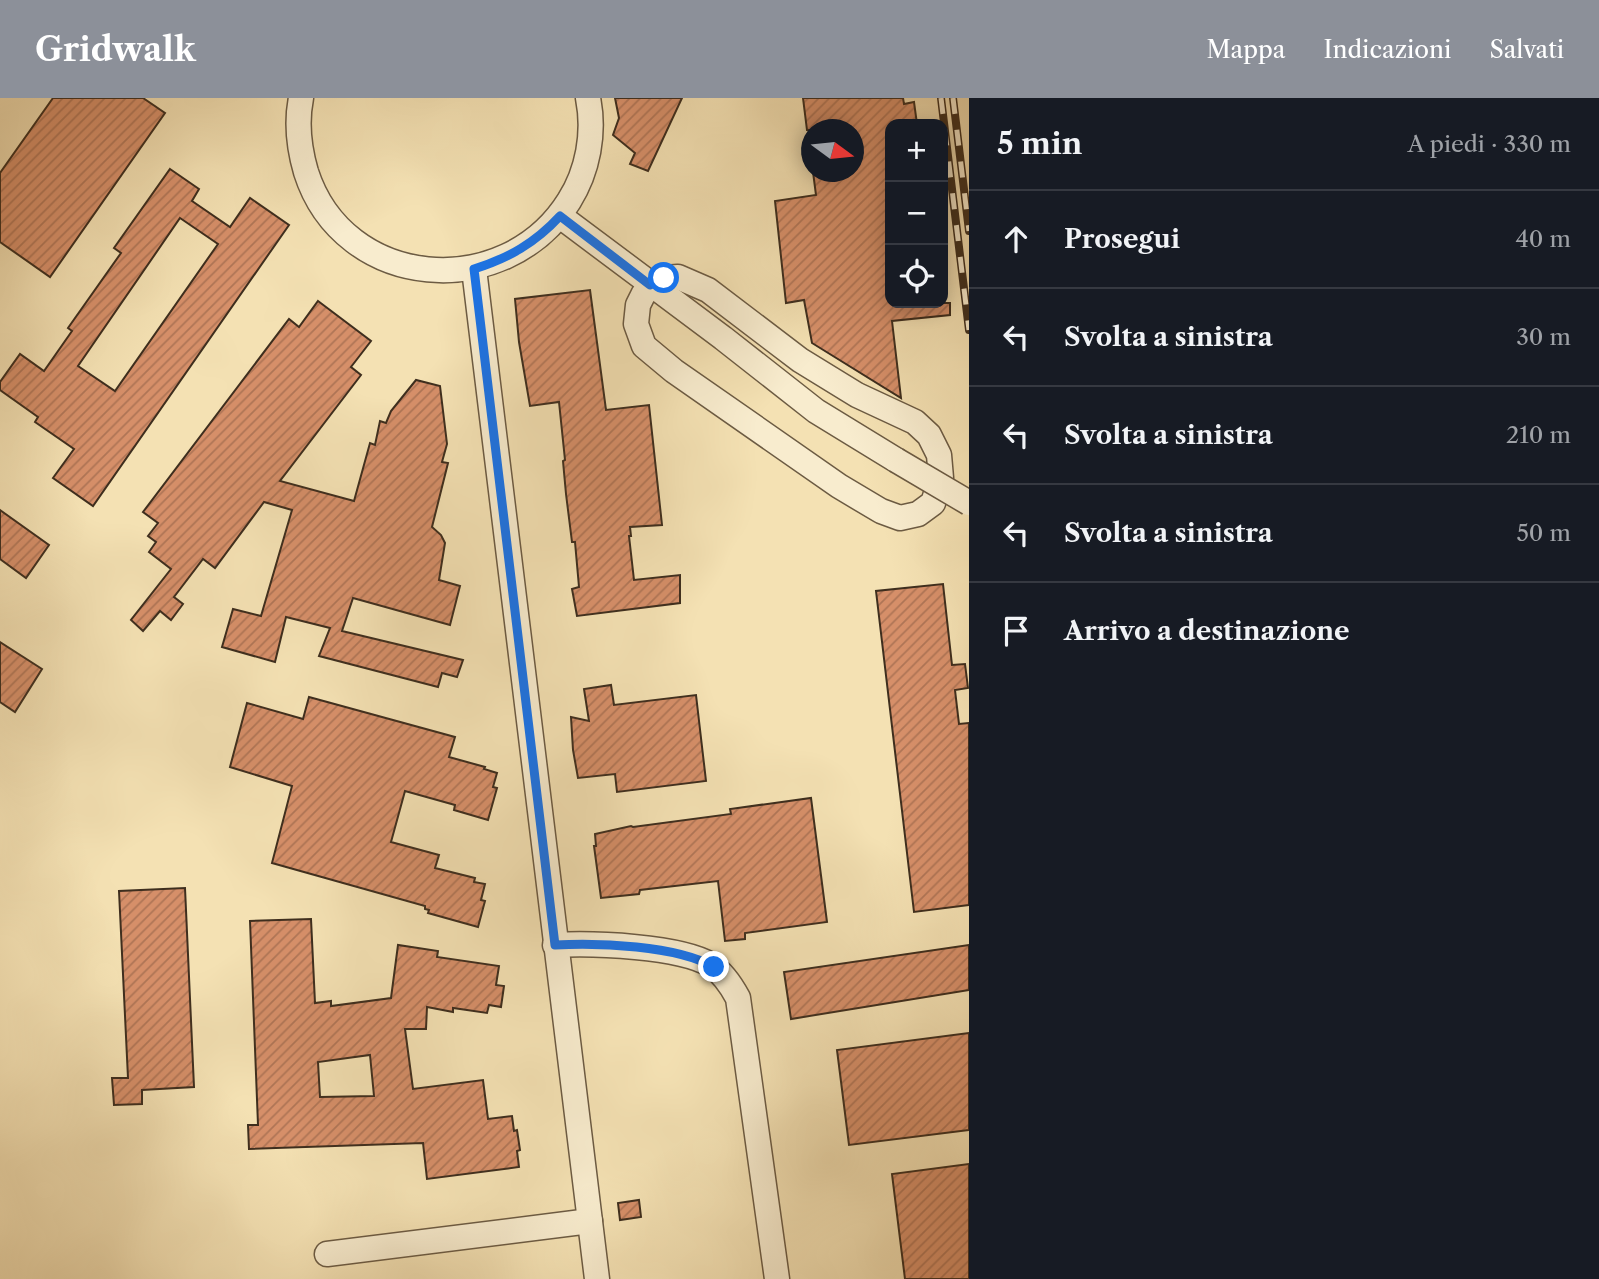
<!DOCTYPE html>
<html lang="it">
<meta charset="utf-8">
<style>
:root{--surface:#171b24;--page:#20242c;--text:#f1f3f6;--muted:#9ea1a6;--line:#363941;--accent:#8c9099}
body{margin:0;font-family:"Libre Caslon Text",serif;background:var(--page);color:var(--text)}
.controls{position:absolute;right:21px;top:21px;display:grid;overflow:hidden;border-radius:14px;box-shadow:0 4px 18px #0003}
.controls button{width:63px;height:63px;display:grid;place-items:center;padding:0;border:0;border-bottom:2px solid var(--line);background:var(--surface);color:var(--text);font:35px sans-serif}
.compass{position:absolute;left:801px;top:21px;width:63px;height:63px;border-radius:50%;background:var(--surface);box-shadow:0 4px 18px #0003;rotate:105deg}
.stop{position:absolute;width:21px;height:21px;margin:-16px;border:5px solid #1a73e8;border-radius:50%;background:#fff}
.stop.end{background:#1a73e8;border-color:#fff;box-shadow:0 2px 7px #0008}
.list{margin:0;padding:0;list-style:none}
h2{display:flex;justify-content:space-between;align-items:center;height:91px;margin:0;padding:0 28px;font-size:30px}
h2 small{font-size:23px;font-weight:400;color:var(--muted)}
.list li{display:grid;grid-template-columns:46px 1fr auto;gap:21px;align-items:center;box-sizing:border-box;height:98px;padding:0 28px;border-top:2px solid var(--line)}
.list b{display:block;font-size:26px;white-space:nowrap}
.list em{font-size:23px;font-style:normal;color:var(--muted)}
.icon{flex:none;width:38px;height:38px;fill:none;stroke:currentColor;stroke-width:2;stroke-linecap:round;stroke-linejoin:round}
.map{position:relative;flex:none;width:969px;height:1181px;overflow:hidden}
header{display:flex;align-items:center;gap:42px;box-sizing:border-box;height:98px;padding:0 35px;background:var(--accent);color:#fff}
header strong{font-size:33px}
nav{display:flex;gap:38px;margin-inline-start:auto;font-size:24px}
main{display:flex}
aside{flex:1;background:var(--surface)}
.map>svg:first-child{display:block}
.building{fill:url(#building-hatch);stroke:#3e2e1e;stroke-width:2;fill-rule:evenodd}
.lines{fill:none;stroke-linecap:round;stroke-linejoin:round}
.street-casing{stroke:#6c5b43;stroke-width:27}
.street{stroke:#f8ecce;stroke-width:24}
.rail-casing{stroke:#3e2e1e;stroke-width:8}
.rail{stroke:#f8ecce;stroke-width:5;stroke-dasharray:16;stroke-linecap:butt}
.street-bridge-casing{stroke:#6c5b43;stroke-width:27;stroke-linecap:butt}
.street-bridge{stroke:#f8ecce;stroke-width:24}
.route{stroke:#1a73e8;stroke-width:9}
</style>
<header>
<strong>Gridwalk</strong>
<nav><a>Mappa</a><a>Indicazioni</a><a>Salvati</a></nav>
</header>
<main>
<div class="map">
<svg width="969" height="1181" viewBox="0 0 969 1181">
<defs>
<pattern id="building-hatch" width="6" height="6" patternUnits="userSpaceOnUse" patternTransform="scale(1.75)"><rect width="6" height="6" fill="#d68f69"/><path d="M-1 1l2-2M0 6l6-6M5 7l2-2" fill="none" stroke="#af7556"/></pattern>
</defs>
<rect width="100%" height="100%" fill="#f4e1b3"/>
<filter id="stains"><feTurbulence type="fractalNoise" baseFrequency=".00286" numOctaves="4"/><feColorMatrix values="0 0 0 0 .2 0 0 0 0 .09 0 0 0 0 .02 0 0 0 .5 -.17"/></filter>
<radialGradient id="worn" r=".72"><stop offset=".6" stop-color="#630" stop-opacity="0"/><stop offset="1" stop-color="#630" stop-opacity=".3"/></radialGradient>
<g class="building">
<path d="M53,0H143L165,15L50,179L0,144V75Z"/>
<path d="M615,0H682L648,73L630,66L635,55L613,37L619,20Z"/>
<path d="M803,0H903L904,6L914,4L917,26H890V205H950V217L892,223L901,300L812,245L804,202L786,205L775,103L816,97L813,74H853V32H807Z"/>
<path d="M170,71L199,91L192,103L230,129L250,100L289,127L93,408L53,380L74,351L35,324L38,319L0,292V284L20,256L44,273L72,233L68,230L121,155L114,150ZM180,120L218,146L115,293L78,268Z"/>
<path d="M590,192L606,312L649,307L662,427L630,429L631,438H629L634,482L680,477V505L577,518L572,491L579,489L575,444H572L566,396L563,363L565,362L559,304L530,308L519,244L515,201Z"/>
<path d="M318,203L371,243L351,269L361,277L280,383L354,403L370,345L375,347L380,323L386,325L391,313L416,282L440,288L447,346L442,364L448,365L432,429L441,437L445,445L439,482L460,488L450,527L353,500L342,533L463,562L457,579L442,575L438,589L319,558L330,530L286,519L275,564L222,549L233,511L261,518L292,412L264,404L215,470L203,461L174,499L183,506L171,522L160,513L143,533L131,522L171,471L149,454L156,444L148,438L158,425L143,414L289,221L299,229Z"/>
<path d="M0,412L49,447L26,480L0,461Z"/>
<path d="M943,486L952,567L965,566L968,590L955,592L959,626L969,625V807L914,814L876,493Z"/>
<path d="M0,544L42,571L15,614L0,604Z"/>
<path d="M611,587L614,607L696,597L706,683L617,694L615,676L578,680L573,652L571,619L589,623L584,591Z"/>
<path d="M309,599L455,639L449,659L485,669L484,671L497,675L493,689L497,690L488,722L454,712L455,707L405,693L391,744L439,757L435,770L475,780L474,784L485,786L481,802L485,803L478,829L428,815L429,812L425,811V808L272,765L292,688L230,669L247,605L303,621Z"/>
<path d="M811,700L827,824L745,835V841L725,843L718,783L640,792L639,796L601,800L594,748H596L595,736L631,728L633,729L731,716L730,711Z"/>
<path d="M185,790L194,989L142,992V1006L114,1007L112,980H128L119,793Z"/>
<path d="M311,821L315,905L331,903V908L391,900L398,847L438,853L437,859L499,868L496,887L504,888L501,909L489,907L487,915L453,910V914L427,909L426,931H405L413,991L483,982L488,1021L512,1018L514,1033L517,1032L520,1052L517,1053L519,1069L427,1081L423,1045L249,1051L248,1027H258L250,823ZM370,957L374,998L320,999L318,964Z"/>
<path d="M969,847V892L791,921L784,874Z"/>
<path d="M969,935V1032L849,1047L837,952Z"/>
<path d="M969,1066V1181H905L892,1076Z"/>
<path d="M639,1102L641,1119L620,1122L618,1105Z"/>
</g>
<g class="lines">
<g class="street-casing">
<g id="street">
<path d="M301,0C296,25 299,50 306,74C344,193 505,205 569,103C588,73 595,35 588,0"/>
<path d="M560,118L723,240L816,313L896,362"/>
<path d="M474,171L597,1181"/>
<path d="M678,179L708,192L800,262L857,297L915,324L929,337L939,357L941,380L933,405L918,416L900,420L881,413L839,388L674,273L644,248L636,226L638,207L643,197L650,187L665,180Z"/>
<path d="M555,847C593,845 680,848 711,867C723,875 731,887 738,900L777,1181"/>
<path d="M327,1156L590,1123"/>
</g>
</g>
<use href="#street" class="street"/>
<g class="rail-casing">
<g id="rail">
<path d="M941,0L969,232"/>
<path d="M953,0L969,133"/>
</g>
</g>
<use href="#rail" class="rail"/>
<g class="street-bridge-casing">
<path id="street-bridge" d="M896,362L969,405"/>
</g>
<use href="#street-bridge" class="street-bridge"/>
</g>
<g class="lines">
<path class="route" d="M664,180L650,187L560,118C535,145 509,160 474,171L555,847C599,845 675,847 714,869"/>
</g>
<rect width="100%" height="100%" filter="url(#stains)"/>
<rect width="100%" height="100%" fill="url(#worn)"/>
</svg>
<div class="controls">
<button>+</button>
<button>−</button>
<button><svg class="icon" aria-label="locate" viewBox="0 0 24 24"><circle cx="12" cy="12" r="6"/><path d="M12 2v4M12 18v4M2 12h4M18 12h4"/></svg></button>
</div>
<svg class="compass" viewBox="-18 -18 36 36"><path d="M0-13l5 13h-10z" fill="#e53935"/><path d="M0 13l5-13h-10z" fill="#9ea1a6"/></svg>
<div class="stop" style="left:664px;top:180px"></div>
<div class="stop end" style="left:714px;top:869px"></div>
</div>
<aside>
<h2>5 min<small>A piedi · 330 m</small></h2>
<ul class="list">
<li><svg class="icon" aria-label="ahead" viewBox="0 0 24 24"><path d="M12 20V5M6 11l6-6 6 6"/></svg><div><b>Prosegui</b></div><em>40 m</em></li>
<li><svg class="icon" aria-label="left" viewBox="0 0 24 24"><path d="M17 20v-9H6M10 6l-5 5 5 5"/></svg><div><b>Svolta a sinistra</b></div><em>30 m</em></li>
<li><svg class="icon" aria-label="left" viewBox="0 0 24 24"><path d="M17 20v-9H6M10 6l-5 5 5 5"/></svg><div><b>Svolta a sinistra</b></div><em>210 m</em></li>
<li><svg class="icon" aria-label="left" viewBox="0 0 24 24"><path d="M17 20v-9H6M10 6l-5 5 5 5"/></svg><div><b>Svolta a sinistra</b></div><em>50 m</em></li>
<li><svg class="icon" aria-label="arrive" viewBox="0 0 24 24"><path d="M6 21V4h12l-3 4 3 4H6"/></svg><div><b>Arrivo a destinazione</b></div></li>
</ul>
</aside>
</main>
